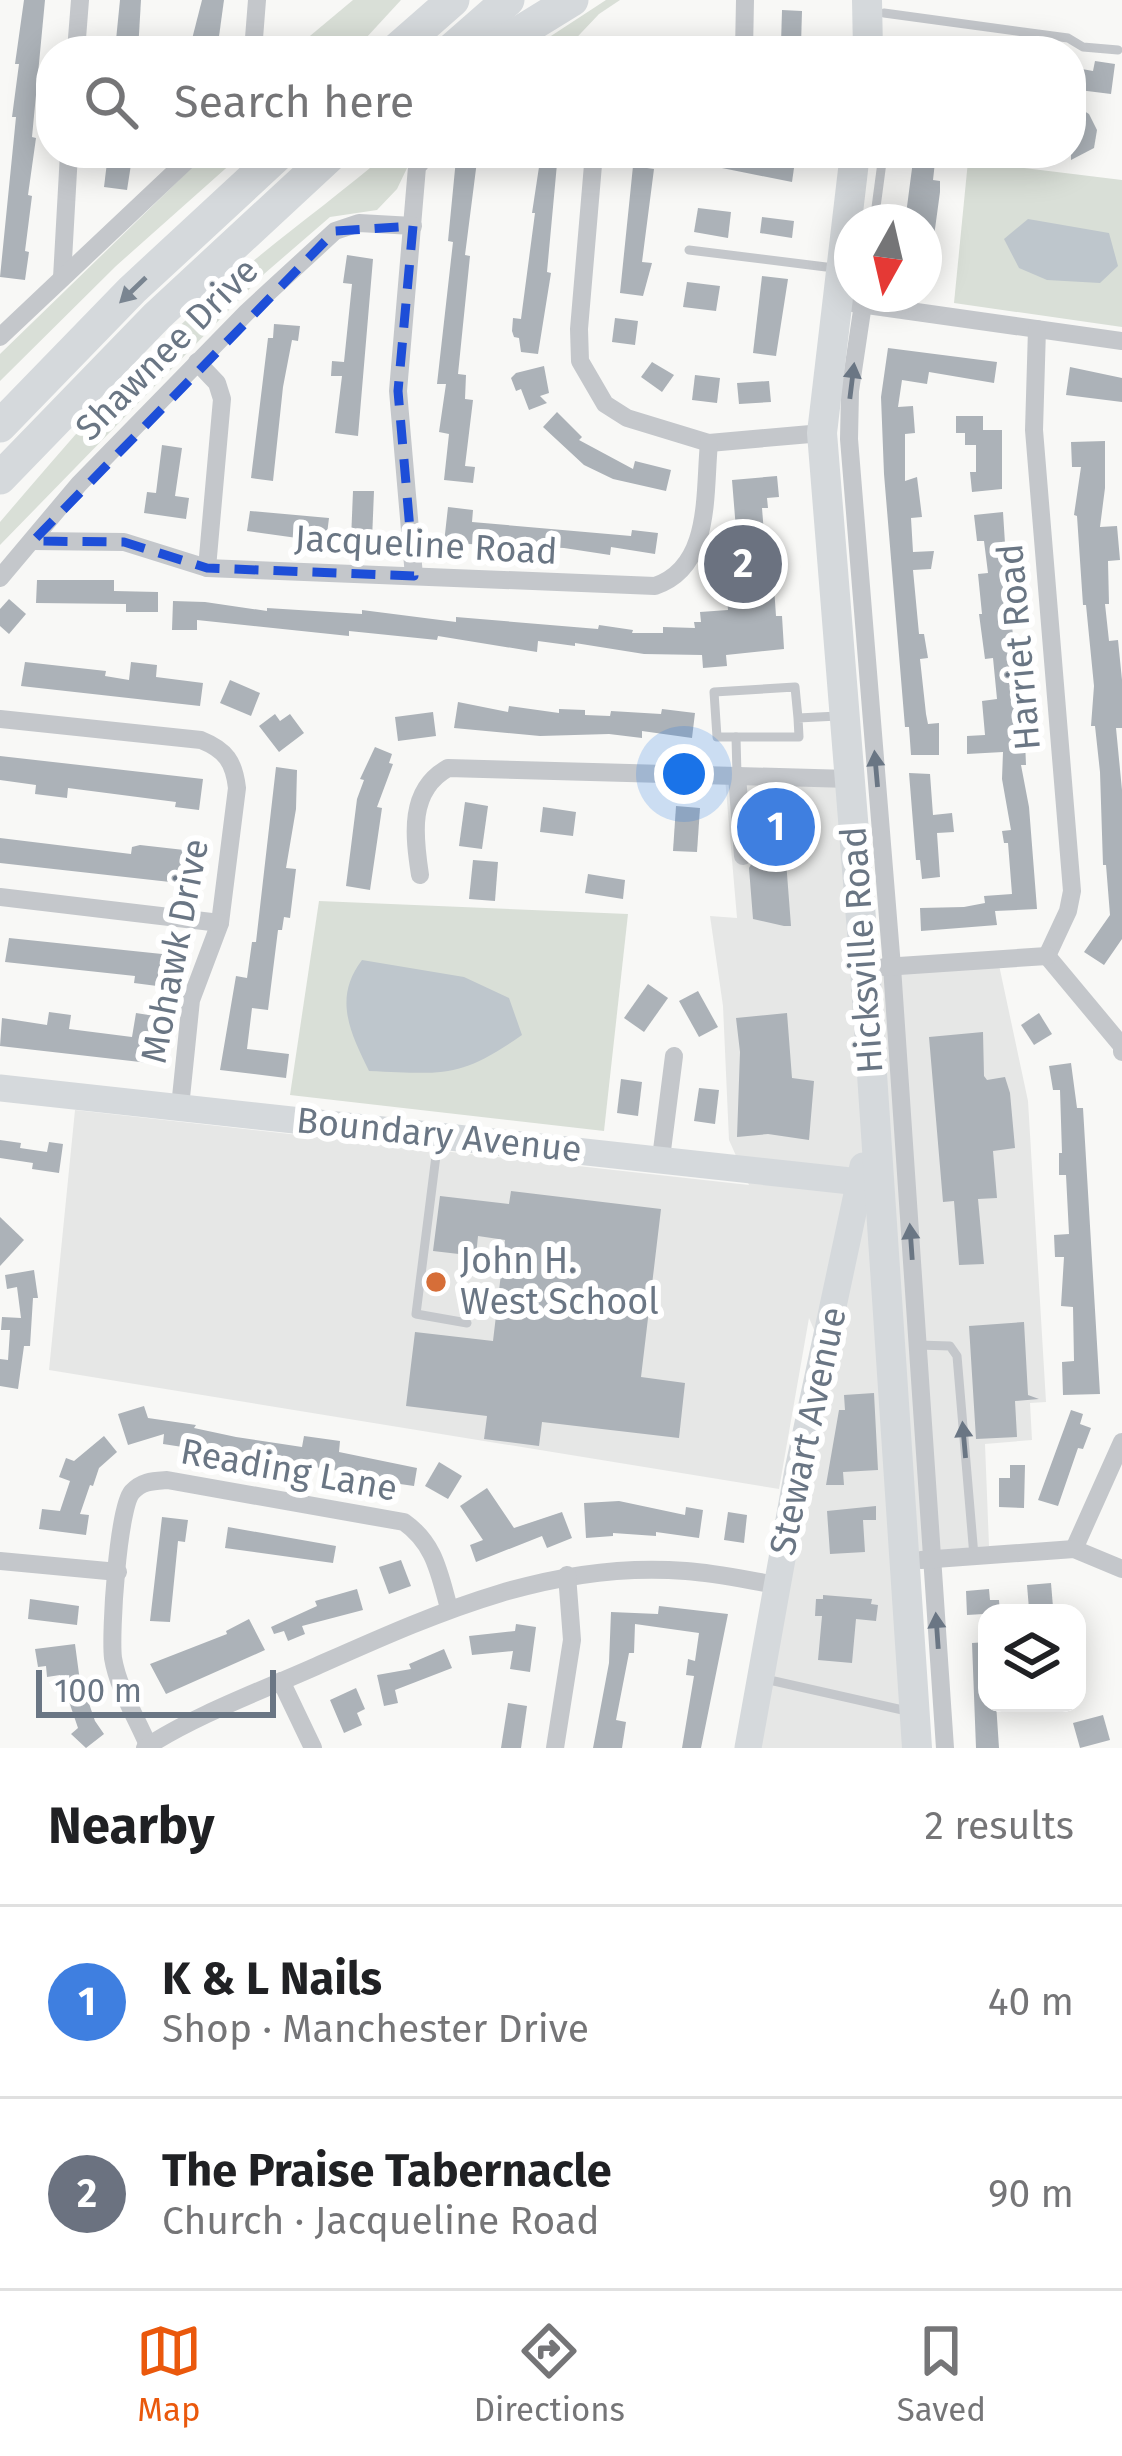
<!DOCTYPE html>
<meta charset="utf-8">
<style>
:root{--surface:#fff;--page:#f2f2f2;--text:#202124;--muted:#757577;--line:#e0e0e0;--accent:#ea580c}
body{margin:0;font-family:"Fira Sans",sans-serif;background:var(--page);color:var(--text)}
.controls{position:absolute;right:36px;bottom:36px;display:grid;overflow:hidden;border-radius:24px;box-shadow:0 6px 30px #0003}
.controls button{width:108px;height:108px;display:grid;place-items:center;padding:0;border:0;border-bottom:3px solid var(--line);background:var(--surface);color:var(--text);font:60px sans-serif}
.compass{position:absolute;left:834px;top:204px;width:108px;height:108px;border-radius:50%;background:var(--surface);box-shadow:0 6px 30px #0003;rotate:188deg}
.scale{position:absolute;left:36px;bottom:30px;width:240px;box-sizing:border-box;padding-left:12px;border:6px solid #6a7684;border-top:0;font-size:33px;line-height:42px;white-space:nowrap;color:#6a7684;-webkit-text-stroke:9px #fff;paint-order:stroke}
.you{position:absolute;left:684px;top:774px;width:42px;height:42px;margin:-30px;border:9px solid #fff;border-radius:50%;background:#1a73e8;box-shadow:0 0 0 18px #1a73e833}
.badge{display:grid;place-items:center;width:78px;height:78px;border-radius:50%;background:var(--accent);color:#fff;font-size:39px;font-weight:700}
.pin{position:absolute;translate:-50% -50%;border:6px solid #fff;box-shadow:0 3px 12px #0006}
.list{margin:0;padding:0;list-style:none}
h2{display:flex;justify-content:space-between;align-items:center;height:156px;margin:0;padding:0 48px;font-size:51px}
h2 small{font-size:39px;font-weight:400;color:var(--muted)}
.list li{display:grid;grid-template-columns:78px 1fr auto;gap:36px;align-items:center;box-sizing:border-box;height:192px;padding:0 48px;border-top:3px solid var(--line)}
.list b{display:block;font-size:45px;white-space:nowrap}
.list p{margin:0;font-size:39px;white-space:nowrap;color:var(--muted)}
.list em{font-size:39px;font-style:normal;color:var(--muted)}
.icon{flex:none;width:66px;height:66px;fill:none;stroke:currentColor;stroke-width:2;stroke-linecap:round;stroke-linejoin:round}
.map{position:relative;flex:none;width:1122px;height:1748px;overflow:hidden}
.search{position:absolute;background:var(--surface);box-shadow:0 6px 30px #0003;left:36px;right:36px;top:36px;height:132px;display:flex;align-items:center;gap:30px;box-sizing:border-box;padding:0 42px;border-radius:48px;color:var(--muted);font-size:45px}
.sheet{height:540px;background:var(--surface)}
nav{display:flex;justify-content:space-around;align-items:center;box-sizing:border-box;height:168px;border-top:3px solid var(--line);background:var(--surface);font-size:33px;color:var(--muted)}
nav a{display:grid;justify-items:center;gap:6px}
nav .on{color:var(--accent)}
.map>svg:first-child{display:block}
.built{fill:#e6e7e6}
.green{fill:#d9dfd7}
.water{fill:#bec6cc}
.building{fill:#acb2b8}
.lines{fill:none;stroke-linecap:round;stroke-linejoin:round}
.service{stroke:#c4c7cb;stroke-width:9}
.minor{stroke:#c4c7cb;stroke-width:18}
.secondary{stroke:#d5d9dc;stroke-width:27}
.primary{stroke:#d5d9dc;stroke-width:30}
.motorway{stroke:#d5d9dc;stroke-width:33}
.oneway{fill:#7a8591}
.oneway2{fill:#6a7684}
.marked{fill:none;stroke:#1d4ed8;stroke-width:9;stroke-dasharray:24 15;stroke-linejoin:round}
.poi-dot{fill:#d66e38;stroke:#fff;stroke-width:4.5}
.labels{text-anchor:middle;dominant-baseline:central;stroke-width:12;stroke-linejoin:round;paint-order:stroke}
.street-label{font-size:36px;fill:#6a7684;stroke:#fff}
.poi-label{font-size:36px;fill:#6a7684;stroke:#fff;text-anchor:start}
</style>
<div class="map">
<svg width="1122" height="1748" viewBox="0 0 1122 1748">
<rect width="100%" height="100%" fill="#f8f8f6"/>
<path class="built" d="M725,778L839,784L855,976L999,965L1028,1101L1046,1402L1030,1403L1032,1440L985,1444L989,1546L898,1554L910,1748H760L830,1367L809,1318L779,1489L49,1370L75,1110L749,1185L729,1140L723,1006L710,916L737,918Z"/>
<g class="green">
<path d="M353,0H401L354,51H292Z"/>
<path d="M606,0H620L599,14L564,51H528Z"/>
<path d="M207,153H243L116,266L0,381V354Z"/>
<path d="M388,153H427L408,166L397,189L377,210L330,217L264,274L0,545V522C60,452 120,381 188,318C251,258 322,209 388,153Z"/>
<path d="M968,161L1122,180V327L954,303Z"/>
<path d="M319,901L628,914L604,1131L290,1095Z"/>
</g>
<g class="water">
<path d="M1028,219L1109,233L1118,266L1100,283L1047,280L1019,268L1004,239Z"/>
<path d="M362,960L464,977L509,998L522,1035C459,1079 443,1074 369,1071C350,1032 333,998 362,960Z"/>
</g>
<g class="building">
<path d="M24,0H45L32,137L36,138L28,195L32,196L25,251L29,252L25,280L0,277L16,117H12L19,64H15Z"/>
<path d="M120,0H141L138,51L115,50Z"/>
<path d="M202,0H224L217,51L190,47Z"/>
<path d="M782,10L802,11L801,45L781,44Z"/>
<path d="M683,36L712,37L711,51H647V40Z"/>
<path d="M1095,61L1115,64L1111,94L1079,90L1082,69L1093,71Z"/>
<path d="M1071,103L1089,114L1097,130L1094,148L1071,160Z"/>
<path d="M536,153H558L547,272L551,273L538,354L521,352L519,338L514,337L512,331L513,318L521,319L535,213H532L539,167L534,166Z"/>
<path d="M714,153H748L795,161L792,182L712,166Z"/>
<path d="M914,153H936L933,180L940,181V192L932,251H924V222H905Z"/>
<path d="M108,154L132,158L127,190L104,187Z"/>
<path d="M456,159L477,161L465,255L470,256L458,374L466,375L465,399L473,400L465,466L475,467L473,483L444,480L449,434L439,432L446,384H437L453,242L448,241Z"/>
<path d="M633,166L654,169L642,262L652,263L643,296L620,293Z"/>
<path d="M698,208L731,212L728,238L694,232Z"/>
<path d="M762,217L794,221L792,238L760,233Z"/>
<path d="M347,255L373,259L358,436L335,433L342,376H331L332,361L344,362L352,284L343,283Z"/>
<path d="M762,276L788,279L776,356L753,353Z"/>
<path d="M687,282L720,286L716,311L683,307Z"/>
<path d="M615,318L638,321L635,345L612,342Z"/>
<path d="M274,324L300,326L298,341L292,340L283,387L273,481L251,478L268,338H273Z"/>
<path d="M888,348L997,362L994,383L929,372L927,384L902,380L898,407L913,406L915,433L905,434V481L917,477L922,517L911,518L913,552L934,551L931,569L913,570L919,634H924L928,658L920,659L926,714L928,724L939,723V755H911L909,727H905L884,474L881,397Z"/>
<path d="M652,362L674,375L662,392L641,377Z"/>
<path d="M544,366L549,393L540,396L547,403L529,410L521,389L516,391L511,378L516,373Z"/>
<path d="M1070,367L1122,378V402L1066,395Z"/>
<path d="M695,375L720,378L717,403L692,400Z"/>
<path d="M769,381L771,402L739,404L737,383Z"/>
<path d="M557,412L582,437L579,440L633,469L635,461L671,470L666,491L613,479L584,465L543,427Z"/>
<path d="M956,416H983V430H1002V489L972,492L970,472H976V445H965V433H956Z"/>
<path d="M1105,441V488L1100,527L1117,526L1120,560L1108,561L1109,604H1105L1109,641L1118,640L1122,680V728H1116L1122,790V939L1104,965L1084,952L1110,915L1106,865H1103L1100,772L1095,726H1091L1094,686L1086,605H1083L1077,516L1074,515L1081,467H1072L1071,442Z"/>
<path d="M162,445L182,448L175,496L189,498L186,519L144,513L147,492L156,493Z"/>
<path d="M777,476L779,497L767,498L768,508H762L767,572H773L776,616H782L784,649L726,655L727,666L703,668L702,655L644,654L575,643V646L538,641L537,652L438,636L437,640L349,631V636L197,620V630H172L173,601L205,602L267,611V608L362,614V610L456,622V617L598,629L599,625L633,630L632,633H663V627L695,628L694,622H701L700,612L728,610L725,576H720L718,556L738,554L732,480Z"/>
<path d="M353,491H374L372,540H351Z"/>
<path d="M448,507L473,510L472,522L631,536L632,530L658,533L655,554L611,547L610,555L564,548L444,543Z"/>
<path d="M250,511L329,518L326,542L247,531Z"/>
<path d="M1003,512L1008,591L1025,741L1026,765H1021L1029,807L1037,909L995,911L997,925L921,931L920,908L964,907L985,903L984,896L1012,894L1008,843H1004L1002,831L1011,830L1002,779L1003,752L967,754V736L985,735L982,701L997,699L993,658L985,659L979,614H982L978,574L988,573L984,541H977L974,515Z"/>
<path d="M37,580H114V591L158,592V612H126V604L36,603Z"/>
<path d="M9,599L26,614L9,634L0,626V609Z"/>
<path d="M25,662L106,671L105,676L129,680L131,662L157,665L156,677L203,683L200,706L21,686Z"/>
<path d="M230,680L260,693L251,716L220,703Z"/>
<path d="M458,702L508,712L509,706L559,713V709L585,710V715L610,716L611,711L661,714L662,709L695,713L692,738L642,731V738L609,734L540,736L454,728Z"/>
<path d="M433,712L436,736L398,741L395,717Z"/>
<path d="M275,714L280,721L290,714L304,733L279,752L259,726Z"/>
<path d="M375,747L392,754L389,763L393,764L377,807L382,808L370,890L346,886L357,799L364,780L360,779Z"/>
<path d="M0,756L203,779L199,810L175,807L176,802L68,788L67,798L35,794L36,785L0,780Z"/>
<path d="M276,767L297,770L296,809L286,868L296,869L290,918L284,917L282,930H278L268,1010L252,1008L247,1049L289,1054L286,1078L220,1070L236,976L247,978L252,942H256Z"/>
<path d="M909,773L930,774L933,815L952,813L954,832L937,833L940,877L922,879L920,860H916Z"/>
<path d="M465,802L488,806L482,849L459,846Z"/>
<path d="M676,806L700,808L697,852L673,851Z"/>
<path d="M543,807L576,812L573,836L540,832Z"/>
<path d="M783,822L791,926H784L753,919L749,868L756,856L754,825Z"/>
<path d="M0,838L131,854L132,847L140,845L193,851L188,884L0,863Z"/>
<path d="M473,860L498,862L495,901L469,899Z"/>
<path d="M588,874L625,880L623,899L585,893Z"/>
<path d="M9,938L162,954L157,986L134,983L135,976L5,962Z"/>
<path d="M648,984L668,998L644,1032L624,1018Z"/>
<path d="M698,991L718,1027L699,1037L679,1001Z"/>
<path d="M49,1012L71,1015L69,1029L132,1037L136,1013L155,1016L149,1063L0,1046L2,1018L47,1025Z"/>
<path d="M787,1013L792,1078L814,1081L809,1140L768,1134L737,1137L740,1052L736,1018Z"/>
<path d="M1039,1013L1052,1034L1034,1045L1021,1025Z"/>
<path d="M983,1032L984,1076L987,1080L1005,1077L1010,1093L1015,1148L993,1151L997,1198L978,1199L984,1264L959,1265L954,1201L943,1202L929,1037Z"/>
<path d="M1071,1063L1077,1108H1083L1100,1394L1063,1395L1062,1362L1074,1361L1073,1307L1061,1306L1064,1257H1055L1054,1235L1069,1234L1066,1175H1059V1153H1062L1060,1090H1053L1049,1066Z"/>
<path d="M621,1079L642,1082L638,1116L617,1113Z"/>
<path d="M699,1088L719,1090L715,1124L694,1121Z"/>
<path d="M0,1140L21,1143L20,1148L47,1152L49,1142L63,1144L59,1173L32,1169L33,1163L0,1158Z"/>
<path d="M511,1191L661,1209L641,1377L685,1383L679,1438L542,1422L539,1446L484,1439L487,1416L406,1406L415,1332L493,1341L505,1240L478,1236L476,1256L433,1251L440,1196L509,1204Z"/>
<path d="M0,1217L24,1240L0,1266Z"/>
<path d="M34,1270L38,1298H33L30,1346H24L18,1389L0,1386V1359L8,1360L10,1330H1L2,1317L21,1318L17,1287L7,1289L5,1275Z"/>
<path d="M1024,1322L1028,1395L1039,1399L1015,1401L1017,1437L976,1439L969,1326Z"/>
<path d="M874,1393L878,1470L843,1472L844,1485H826L839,1410H845L844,1395Z"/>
<path d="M144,1406L148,1418L196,1425L194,1428L236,1437L302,1447L304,1436L340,1441L339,1452L417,1468L414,1486L386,1482V1478L163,1444L164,1434L128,1445L118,1414Z"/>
<path d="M1071,1410L1083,1414L1080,1424L1091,1428L1083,1449L1078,1448L1058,1506L1038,1500Z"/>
<path d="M104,1436L117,1452L99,1468L93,1486L90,1485L80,1514L89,1515L86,1535L39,1529L42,1509L60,1511L70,1481L59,1477L66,1458L74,1461Z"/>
<path d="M439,1462L462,1476L448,1499L425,1486Z"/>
<path d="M1010,1465H1025L1024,1508L999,1507V1478H1010Z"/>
<path d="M487,1488L514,1528L562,1512L572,1538L547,1548L542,1536L476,1562L470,1545L483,1540L460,1506Z"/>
<path d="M619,1501L685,1515L686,1507L703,1510L699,1538L656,1532V1536L613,1533V1536L586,1538L584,1503Z"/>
<path d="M876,1506V1520H863L865,1552L830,1554L827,1511Z"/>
<path d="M728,1512L747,1515L744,1543L724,1540Z"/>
<path d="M162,1517L188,1520L185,1542L178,1541L170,1622L150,1621Z"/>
<path d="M228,1527L336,1546L333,1563L225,1548Z"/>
<path d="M401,1560L411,1586L389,1594L379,1567Z"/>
<path d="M1051,1583L1053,1607L1029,1609L1027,1585Z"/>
<path d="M357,1589L363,1610L302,1626L305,1634L288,1641L284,1631L274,1634L271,1627L317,1606L315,1601Z"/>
<path d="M989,1589L990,1600H999L1000,1613L967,1615L966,1591Z"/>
<path d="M823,1595L872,1599L871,1604L878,1605L876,1621L856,1619L852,1663L818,1660L822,1616H815L816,1599H823Z"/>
<path d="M30,1599L79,1606L77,1625L28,1619Z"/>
<path d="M659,1606L728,1614L701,1748H682L694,1676L686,1675L688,1659L695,1661L699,1633L635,1624L634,1653H629L616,1720L626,1722L622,1748H593L609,1663L611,1612L658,1614Z"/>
<path d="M249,1619L265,1650L166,1694L150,1664L227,1634L226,1631Z"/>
<path d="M516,1624L536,1627L530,1672L510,1669L513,1651L472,1655L469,1636L515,1631Z"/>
<path d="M987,1642V1703H996L999,1748H976L972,1643Z"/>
<path d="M75,1644L79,1674L95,1721L104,1734L86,1748L71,1734L78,1728L60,1675L47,1677L46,1666L38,1667L35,1649Z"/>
<path d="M444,1649L452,1668L395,1690L398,1703L384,1706L377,1675L411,1669L409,1664Z"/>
<path d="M356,1688L365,1709L357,1713L362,1725L344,1733L330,1700Z"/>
<path d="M508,1703L527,1706L521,1748H501Z"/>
<path d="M1103,1715L1110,1740L1080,1748L1073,1723Z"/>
</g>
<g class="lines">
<g class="service">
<path d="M884,13L1068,38L1083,47L1118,50"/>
<path d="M874,222L883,155"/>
<path d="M689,250L834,268"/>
<path d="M798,718L795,687L714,692L717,737H799L798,718L838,716"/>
<path d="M736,737L737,775"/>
<path d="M438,1140L416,1314L467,1323"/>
<path d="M918,1345L950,1346L957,1356L974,1556"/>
<path d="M765,1679L907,1711"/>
</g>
<g class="minor">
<path d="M76,51L80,0"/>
<path d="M253,51L257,0"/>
<path d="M744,51L745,0"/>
<path d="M594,153L579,329L580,361L605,404L627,418L709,443L822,433"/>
<path d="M62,278L69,153"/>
<path d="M853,303L1122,341"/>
<path d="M863,304L850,391L849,439L892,967L945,1748"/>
<path d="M1037,329L1034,430L1072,891L1068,911L1047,956"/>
<path d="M0,337L195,153"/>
<path d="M197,362L217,383L222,399L207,568"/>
<path d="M33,541L124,542L207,568L655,586C712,567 704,493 709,443"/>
<path d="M414,576L398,391L417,167L428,154"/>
<path d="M0,578L79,484L247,312L335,231L359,223L413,226"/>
<path d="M0,719L201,740C226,750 234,762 237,788L220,923L191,1000L180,1107"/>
<path d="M737,775L743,856"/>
<path d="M420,875C414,836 408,790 448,768L849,779"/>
<path d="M0,897L220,923"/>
<path d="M1047,956L1122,1046V1052"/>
<path d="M884,967L1047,956"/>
<path d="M661,1158L674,1056"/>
<path d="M1074,1549L1122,1442"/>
<path d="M921,1560L1074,1549L1122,1569"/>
<path d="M0,1561L118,1572"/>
<path d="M281,1681L313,1748"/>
<path d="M148,1745C136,1717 118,1688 113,1658C110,1633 118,1508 132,1492C142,1481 153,1481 167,1480L404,1522C435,1544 439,1573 449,1608"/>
<path d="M145,1748C189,1718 260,1691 310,1669C432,1615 549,1560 686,1571C716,1573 747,1580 777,1585"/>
<path d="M555,1748L572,1640L567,1575"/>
</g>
<g class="secondary">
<path d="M0,1088L878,1184"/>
<path d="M748,1748L798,1470L863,1166"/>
</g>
<g class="primary">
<path d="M867,0L868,51"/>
<path d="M855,153L822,433L865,969L917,1748"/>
</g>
<g class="motorway">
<path d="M395,51L453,0"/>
<path d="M450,51L508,0"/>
<path d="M489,51L572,0"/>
<path d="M0,426L132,290L280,153"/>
<path d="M0,478L157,316L333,153"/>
</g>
</g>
<defs><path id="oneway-solid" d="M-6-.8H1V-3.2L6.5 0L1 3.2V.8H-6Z" transform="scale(3)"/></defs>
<use class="oneway" href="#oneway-solid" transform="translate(133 290) rotate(136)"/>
<g class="oneway2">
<use href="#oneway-solid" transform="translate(852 381) rotate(-83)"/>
<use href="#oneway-solid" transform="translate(876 769) rotate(-95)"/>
<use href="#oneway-solid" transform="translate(911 1242) rotate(-94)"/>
<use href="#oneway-solid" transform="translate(964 1440) rotate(-95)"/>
<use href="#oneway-solid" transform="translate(937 1631) rotate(-94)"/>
</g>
<path class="marked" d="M413,226L398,391L414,576L207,568L124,542L33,541L335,231Z"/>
<circle class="poi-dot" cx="436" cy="1282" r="12"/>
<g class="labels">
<g class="street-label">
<text transform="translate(167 349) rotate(-45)">Shawnee Drive</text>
<text transform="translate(426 545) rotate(3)">Jacqueline Road</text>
<text transform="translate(1019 647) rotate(-95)">Harriet Road</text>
<text transform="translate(862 950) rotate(-94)">Hicksville Road</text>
<text transform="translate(175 951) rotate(-79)">Mohawk Drive</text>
<text transform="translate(439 1135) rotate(6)">Boundary Avenue</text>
<text transform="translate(808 1431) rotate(-78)">Stewart Avenue</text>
<text transform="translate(289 1470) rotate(10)">Reading Lane</text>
</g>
<g class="poi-label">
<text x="460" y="1261">John H.<tspan x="460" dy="41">West School</tspan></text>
</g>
</g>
</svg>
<div class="controls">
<button><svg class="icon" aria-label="layers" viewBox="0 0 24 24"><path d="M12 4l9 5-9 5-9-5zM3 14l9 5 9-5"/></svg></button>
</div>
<svg class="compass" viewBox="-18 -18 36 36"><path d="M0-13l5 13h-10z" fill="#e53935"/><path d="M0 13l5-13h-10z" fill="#757577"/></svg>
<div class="scale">100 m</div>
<div class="you"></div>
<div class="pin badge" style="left:776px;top:827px;background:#3f7fe0">1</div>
<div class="pin badge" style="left:743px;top:564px;background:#6b7280">2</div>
<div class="search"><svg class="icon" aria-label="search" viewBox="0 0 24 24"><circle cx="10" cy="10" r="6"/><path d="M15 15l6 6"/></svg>Search here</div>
</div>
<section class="sheet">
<h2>Nearby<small>2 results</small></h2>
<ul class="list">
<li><span class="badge" style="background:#3f7fe0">1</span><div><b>K &amp; L Nails</b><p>Shop · Manchester Drive</p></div><em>40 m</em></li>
<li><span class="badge" style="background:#6b7280">2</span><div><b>The Praise Tabernacle</b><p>Church · Jacqueline Road</p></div><em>90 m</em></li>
</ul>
</section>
<nav>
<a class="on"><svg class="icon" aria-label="map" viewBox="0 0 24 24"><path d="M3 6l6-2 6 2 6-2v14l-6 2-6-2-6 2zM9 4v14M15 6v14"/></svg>Map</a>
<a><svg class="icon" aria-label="directions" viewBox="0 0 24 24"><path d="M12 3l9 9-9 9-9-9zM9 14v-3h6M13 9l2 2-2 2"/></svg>Directions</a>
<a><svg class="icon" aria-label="saved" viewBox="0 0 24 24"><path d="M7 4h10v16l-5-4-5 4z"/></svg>Saved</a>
</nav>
